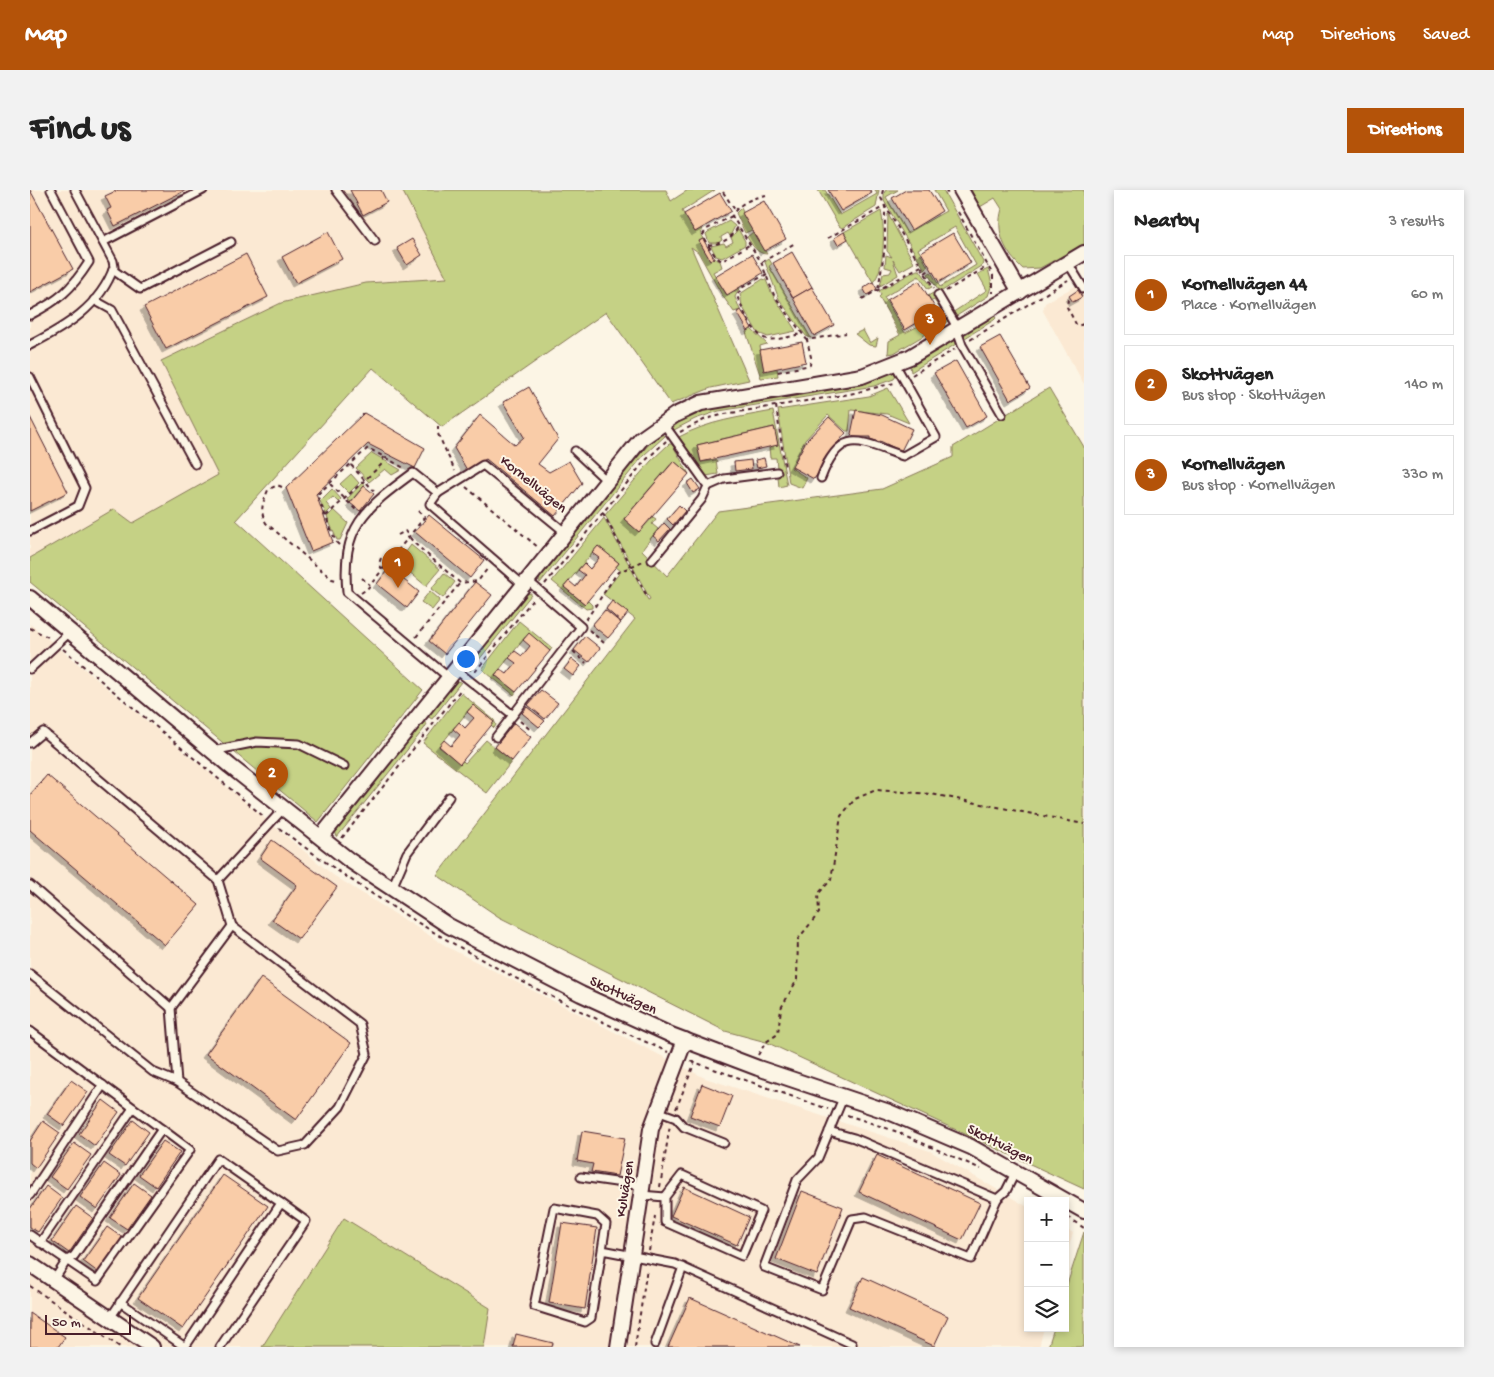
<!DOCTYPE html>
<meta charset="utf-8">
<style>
:root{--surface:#fff;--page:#f2f2f2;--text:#222;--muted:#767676;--line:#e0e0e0;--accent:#b45309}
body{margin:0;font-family:"Gochi Hand",sans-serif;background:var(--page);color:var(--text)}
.controls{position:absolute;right:15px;bottom:15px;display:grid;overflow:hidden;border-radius:0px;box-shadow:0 2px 8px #0003}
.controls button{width:45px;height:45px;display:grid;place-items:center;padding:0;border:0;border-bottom:1px solid var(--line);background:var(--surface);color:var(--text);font:25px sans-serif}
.scale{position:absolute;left:15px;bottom:12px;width:86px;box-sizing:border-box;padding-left:5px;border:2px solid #4a1f2b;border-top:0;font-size:14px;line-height:18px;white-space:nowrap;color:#4a1f2b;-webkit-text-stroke:4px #fcf5e5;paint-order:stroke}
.you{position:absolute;left:435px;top:468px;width:18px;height:18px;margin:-12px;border:4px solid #fff;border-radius:50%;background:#1a73e8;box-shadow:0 0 0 8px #1a73e833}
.badge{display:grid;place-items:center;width:32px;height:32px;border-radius:50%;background:var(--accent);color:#fff;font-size:16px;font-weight:700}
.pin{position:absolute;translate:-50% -41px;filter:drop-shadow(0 1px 2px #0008)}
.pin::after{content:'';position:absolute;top:26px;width:18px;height:15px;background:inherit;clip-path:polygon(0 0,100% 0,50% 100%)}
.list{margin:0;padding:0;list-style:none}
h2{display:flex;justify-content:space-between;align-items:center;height:65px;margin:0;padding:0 20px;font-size:21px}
h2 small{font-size:16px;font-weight:400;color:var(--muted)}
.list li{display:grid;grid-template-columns:32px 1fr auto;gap:15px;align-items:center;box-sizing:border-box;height:80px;margin:0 10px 10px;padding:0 10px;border:1px solid var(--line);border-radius:0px}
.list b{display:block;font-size:19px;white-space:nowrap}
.list p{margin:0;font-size:16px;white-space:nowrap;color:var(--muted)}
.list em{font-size:16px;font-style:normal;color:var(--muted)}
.icon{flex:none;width:28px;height:28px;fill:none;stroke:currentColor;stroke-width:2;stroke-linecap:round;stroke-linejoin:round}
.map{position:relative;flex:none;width:1054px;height:1157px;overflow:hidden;border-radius:0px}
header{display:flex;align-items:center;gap:30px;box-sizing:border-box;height:70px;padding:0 25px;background:var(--accent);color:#fff}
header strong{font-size:24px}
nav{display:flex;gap:28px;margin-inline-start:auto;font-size:18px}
.intro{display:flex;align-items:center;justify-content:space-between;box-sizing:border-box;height:120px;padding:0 30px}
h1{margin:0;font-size:35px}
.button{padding:12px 22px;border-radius:0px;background:var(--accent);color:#fff;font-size:18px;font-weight:700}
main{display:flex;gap:30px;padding:0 30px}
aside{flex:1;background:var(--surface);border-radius:0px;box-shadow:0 2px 8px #0003}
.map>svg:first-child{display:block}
.built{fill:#fbe9d3}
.green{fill:#c5d185;stroke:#887858}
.building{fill:#f9cca8;stroke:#4a1f2b;filter:url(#shadow)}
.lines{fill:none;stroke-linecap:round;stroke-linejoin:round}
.service-casing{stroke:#4a1f2b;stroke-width:11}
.minor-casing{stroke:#4a1f2b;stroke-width:18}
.path{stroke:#4a1f2b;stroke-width:2;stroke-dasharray:4 4;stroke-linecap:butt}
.service{stroke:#fcf5e5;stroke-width:7}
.minor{stroke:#fcf5e5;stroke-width:14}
.labels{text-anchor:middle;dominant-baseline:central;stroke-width:4;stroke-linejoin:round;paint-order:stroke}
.street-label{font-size:15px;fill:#4a1f2b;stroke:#fcf5e5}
</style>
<header>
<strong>Map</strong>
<nav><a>Map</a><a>Directions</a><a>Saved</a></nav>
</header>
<div class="intro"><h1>Find us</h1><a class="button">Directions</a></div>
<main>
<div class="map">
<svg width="1054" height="1157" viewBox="0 0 1054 1157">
<defs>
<filter id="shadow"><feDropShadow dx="-4" dy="4" stdDeviation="0" flood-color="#0004"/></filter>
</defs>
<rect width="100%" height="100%" fill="#fcf5e5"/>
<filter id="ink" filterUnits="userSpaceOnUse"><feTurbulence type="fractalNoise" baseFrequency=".02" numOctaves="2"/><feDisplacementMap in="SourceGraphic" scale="10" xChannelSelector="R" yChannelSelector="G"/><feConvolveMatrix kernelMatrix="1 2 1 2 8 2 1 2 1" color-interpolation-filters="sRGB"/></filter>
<g filter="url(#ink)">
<g class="built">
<path d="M0,0H372L418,88L336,93L251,113L131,171L188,285L103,333L84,319L0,368Z"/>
<path d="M1054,91V194L1013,121L1015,113Z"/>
<path d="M0,434L303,685L421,759L675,888L900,961L998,1017V1138H1014L1009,1157H0Z"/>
<path d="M1035,1038L1043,1043L1035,1068Z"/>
</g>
<g class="green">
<path d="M372,0H636L641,11L658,0H685L652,21L665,42L673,37L671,45L673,49L669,51L680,70L684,68L690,71L692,77L683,82L696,104L710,97L705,107L710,120L704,122L692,105L668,62L661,57L719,190L681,198L641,214L576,122L412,237L343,178L206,330L393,500L288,632L0,392V368L84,319L103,333L188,285L131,171L251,113L336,93L417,88Z"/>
<path d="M788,0H795L810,25L847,4L845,0H849L846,17L812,38L809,36Z"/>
<path d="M856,0H868L856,7L877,43L916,21L904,0H913L953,72L952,76L912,101L908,100L898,84L901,82L910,97L946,75L925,37L888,59L898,77L895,80L854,11V3Z"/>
<path d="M941,0H1054V54L1010,78L993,79C975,63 965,42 972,19L965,8L950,17Z"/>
<path d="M711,18L722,40L715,43L706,23Z"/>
<path d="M851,21C855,37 855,81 843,92L814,42Z"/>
<path d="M858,24L884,73L870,81L863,70L868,85L850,96L853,84L860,83L862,79L855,77L856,65L862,67L857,61Z"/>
<path d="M699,31L705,36L700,46L698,43L691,47L692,50L688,53H679L676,44L678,42Z"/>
<path d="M708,39L715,51V55L692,68L686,66L681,56L694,53L696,56L703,52L701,48Z"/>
<path d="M723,42L737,64C727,64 722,55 717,47Z"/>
<path d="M739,69L742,74L739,76L781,148L776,146L749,109L735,72Z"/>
<path d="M958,79L962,94L958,106L925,127L922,123L957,100L948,84Z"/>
<path d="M887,80H890L902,97L898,99L889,86L854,107L875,143L913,123L904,110L902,111L898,106L903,103L920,130L864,163L858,164L859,151L870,145L849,107L851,105L849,101Z"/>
<path d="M733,89L736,90L741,102L766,141L738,147L728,143L712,116L710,104Z"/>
<path d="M963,124L966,128L964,130L935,148L932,144Z"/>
<path d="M721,139L737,154L730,156L734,180L747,178L748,186L731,188L716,142Z"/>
<path d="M833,140L840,153L848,148L846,156L839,155L825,144Z"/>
<path d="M923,148L926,154L881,182L880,176Z"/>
<path d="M864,182L866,186L864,189L844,196L689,221L665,229L644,240L642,235C693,204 765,206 824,194C837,192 851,186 864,182Z"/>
<path d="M858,198L879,233L857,224L821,220L819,241H816L798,225L775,250L761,278L777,288L772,298L759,293L748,220L839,206Z"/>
<path d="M1019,198L1054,257V999L736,852L695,841L469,727L407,685L605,429L573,404L591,381L586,377L589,373L568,356L534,397L555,414L558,411L562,415V418L556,419L522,391L574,328L618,410L620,409L575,325L621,271L639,254H642L659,284L644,271L594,329L609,342L623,327L626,329L622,334L628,339L612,360L637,386L688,321L852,299L923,267V257Z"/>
<path d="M743,221L757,295L749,297L746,268H740L739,257L744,237L667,255L671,272L686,270L688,284L676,286L649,247C678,231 711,227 743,221Z"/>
<path d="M629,243L635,246L614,265L510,393L509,386L579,299Z"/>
<path d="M342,263L371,280L362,285L355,279L339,292L326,278Z"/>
<path d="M321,284L329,293L319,303L310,294Z"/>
<path d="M333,292L335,295L320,313L317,309Z"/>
<path d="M302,299L311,309L308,312L303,307L296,313L301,319L296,324L290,311Z"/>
<path d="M304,320L318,333L310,350H307L297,327Z"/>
<path d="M381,355L410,379L396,396L365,370L373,361L376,362Z"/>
<path d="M414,383L425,392L413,408L401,399Z"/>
<path d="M400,401L410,410L402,420L391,412Z"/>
<path d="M501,403V405L440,481L437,476L496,404Z"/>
<path d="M489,431L522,458L520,461L498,444L465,485L486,502L484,505L452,479Z"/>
<path d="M425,491L431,492L402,529L397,526Z"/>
<path d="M431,503L464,530L466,535L464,538L461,535L463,532L443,515L409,557L430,573L433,571L435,573L456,550L482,571L457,603L393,553Z"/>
<path d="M393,531L397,534L394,539L307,647L305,641Z"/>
<path d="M314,1028L460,1118L454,1157H232Z"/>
<path d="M1054,1042V1157H1018L1024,1138H1035V1101Z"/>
</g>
<g class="building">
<path d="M0,0L43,79L0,102Z"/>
<path d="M88,0H156L85,36L77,20L81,18L75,6Z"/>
<path d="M320,0H351L357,12L333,25Z"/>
<path d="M798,0H840L842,3L811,21Z"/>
<path d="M876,0H899L912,21L881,40L862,8Z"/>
<path d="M690,3L701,21L665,42L654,24Z"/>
<path d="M734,11L756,49L734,61L712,23Z"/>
<path d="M298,42L312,69L266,93L252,67Z"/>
<path d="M814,42L818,49L808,55L804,48Z"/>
<path d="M923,43L941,73L909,92L891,62Z"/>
<path d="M382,49L392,65L377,75L367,58Z"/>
<path d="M673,49L684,68L680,70L669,51Z"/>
<path d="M762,62L782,97L763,108L743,73Z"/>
<path d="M216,64L238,107L136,159L114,117Z"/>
<path d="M722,64L733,83L697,105L685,86Z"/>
<path d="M889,91L907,121L875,140L857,110Z"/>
<path d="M843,92L847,99L837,105L833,98Z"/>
<path d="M782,97L804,135L784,146L763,108Z"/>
<path d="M1048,100L1052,107L1043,112L1039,106Z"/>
<path d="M711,120L722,138L718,141L707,122Z"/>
<path d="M970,146L1000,198L980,210L950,157Z"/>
<path d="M772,152L776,172L734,181L730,160Z"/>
<path d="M926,171L957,226L936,238L904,183Z"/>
<path d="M499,197L528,249L508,274L519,282L539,271L552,293L525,326L456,269L437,280L424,258L450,225L485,255L494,247L473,212Z"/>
<path d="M826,220L852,225L882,239L871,261L850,251V252L840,249V247H824L821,244Z"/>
<path d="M334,223L395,258L385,278L338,254L286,304L303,352L281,361L256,298Z"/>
<path d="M0,227L38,302L0,321Z"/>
<path d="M799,227L816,243L794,269L791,277L792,278L784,289L762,277L776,251Z"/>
<path d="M744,237L748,255L671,272L667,255Z"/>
<path d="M734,268L736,276L727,278L725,270Z"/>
<path d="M721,270L722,279L705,281L704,272Z"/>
<path d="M644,271L659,284L609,342L594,329Z"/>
<path d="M663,289L670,299L663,303L657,293Z"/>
<path d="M334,296L344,304L330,321L320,313Z"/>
<path d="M649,315L655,321L643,335L637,329Z"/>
<path d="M399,325L454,370L440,388L385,342Z"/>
<path d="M634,333L640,339L629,351L623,346Z"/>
<path d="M568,356L589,373L555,414L534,397L539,391L546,397L555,385L548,380L554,373L560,379L569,368L562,363Z"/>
<path d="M359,378L389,402L377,418L347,394Z"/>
<path d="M445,392L462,405L415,464L399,451Z"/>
<path d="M582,411L598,423L591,432L576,419Z"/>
<path d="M575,420L591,433L578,448L562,435Z"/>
<path d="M499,443L520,461L486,502L465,485L470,479L477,484L486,473L479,468L485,461L492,466L500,456L493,450Z"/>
<path d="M555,446L570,458L559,472L544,460Z"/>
<path d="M542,469L551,476L543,486L534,479Z"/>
<path d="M511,500L528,513L515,529L498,515Z"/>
<path d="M443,515L464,532L430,574L409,556L414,550L421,556L430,545L423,539L429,532L435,538L444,528L437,522Z"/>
<path d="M497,517L515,531L509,537L492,523Z"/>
<path d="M484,533L501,547L482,571L465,557Z"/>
<path d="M17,585L169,715L135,755L0,640V605Z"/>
<path d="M242,650L307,697L269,749L242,730L267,695L230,668Z"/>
<path d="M231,788L321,853L266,930L176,864Z"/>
<path d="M41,890L58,902L34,936L17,924Z"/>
<path d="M672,894L702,906L690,937L660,926Z"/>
<path d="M73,910L89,922L65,956L49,944Z"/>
<path d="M103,930L119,942L95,976L79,965Z"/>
<path d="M13,931L30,943L6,978L0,973V951Z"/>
<path d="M552,941L595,948L587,986L561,982L563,974L547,971Z"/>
<path d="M133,951L150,962L126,997L109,985Z"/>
<path d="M44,953L61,965L37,999L20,987Z"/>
<path d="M847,965L950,1013L932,1050L829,1002Z"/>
<path d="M74,973L91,985L67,1019L50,1007Z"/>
<path d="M193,985L238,1016L153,1139L108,1108Z"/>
<path d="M104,993L121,1005L97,1039L80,1028Z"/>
<path d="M16,996L32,1008L8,1042L0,1037V1019Z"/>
<path d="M654,997L719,1027L707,1055L641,1026Z"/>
<path d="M772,1001L813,1017L787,1085L746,1069Z"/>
<path d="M46,1016L63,1028L39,1063L22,1051Z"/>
<path d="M532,1033L567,1038L555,1119L519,1113Z"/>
<path d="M77,1037L93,1048L69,1083L53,1071Z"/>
<path d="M833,1087L918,1126L904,1156L819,1117Z"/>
<path d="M660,1108L770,1157H638Z"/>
<path d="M0,1123L35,1147L28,1157H0Z"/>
<path d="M486,1144L523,1153L522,1157H483Z"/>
</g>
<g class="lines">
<g class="service-casing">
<g id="service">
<path d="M306,0L345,51"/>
<path d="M73,52L173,0"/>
<path d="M1038,73L1054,99"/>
<path d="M83,80L110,99L201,52"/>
<path d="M908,105L924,132L932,155L972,224"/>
<path d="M64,110L82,120L165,274"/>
<path d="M0,125C29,110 41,100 59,72L21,0"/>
<path d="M0,155C35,137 70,117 84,77L83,71L45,0"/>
<path d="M0,187L55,298L48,316L0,341"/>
<path d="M633,233L678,296L694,289L747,282"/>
<path d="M545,261L577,291"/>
<path d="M791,288C811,235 831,252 873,266L906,247L865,174"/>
<path d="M408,303L400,314L493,395"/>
<path d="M622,370L672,309L678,296"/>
<path d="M0,479L40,442"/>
<path d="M425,479L483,525L551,437L497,390"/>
<path d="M418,487L317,402C311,337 334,319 383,283L408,303L453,275L535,342"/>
<path d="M466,547L483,525"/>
<path d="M0,553L13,542L188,690L202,736L141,818L0,695"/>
<path d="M182,561L227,552L269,554L314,576"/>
<path d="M188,690L254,618"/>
<path d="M362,698L377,663L419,607"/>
<path d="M0,784L123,882L147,892"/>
<path d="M141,818L147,892L248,961L275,955L310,917L337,864L330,834L202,736"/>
<path d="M0,841L160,960L67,1091L0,1045"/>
<path d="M627,921L646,928L654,937L694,953"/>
<path d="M799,941L824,948L967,1009L941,1069L836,1027L822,1029L792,1100L734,1077L767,990L788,968L813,908"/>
<path d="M551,987L613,996"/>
<path d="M0,1005L73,895"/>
<path d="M611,1005L635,1007L652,985L731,1021L712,1066L635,1032V1007"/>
<path d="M967,1009L976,1001L986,981"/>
<path d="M10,1053L103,918"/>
<path d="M572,1060L561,1128L555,1132L504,1116L524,1018L567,1026L576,1034L572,1060L645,1074L822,1154"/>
<path d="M24,1090L37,1070L44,1066L132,939"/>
<path d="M90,1112L155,1157"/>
<path d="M80,1128L188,969L251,1013L155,1157"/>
<path d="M625,1154L653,1077"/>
<path d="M190,1157L276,1031L251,1013"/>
</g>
</g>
<g class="minor-casing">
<g id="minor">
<path d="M931,0L990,102"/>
<path d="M0,408L200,576L319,670L419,736L551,804L641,845L728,878L859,922L941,957L1054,1021"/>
<path d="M291,647L611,249L645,225L671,213L832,186L880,167L1054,63"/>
<path d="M0,1074L122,1157"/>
<path d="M588,1157L621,939L655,850"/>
</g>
</g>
<g class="path">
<path d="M853,0L851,8L855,16L904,98"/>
<path d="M916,0L919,7"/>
<path d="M693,2L705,20"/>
<path d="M736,5C723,8 708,13 702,26L731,72L744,105L777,150L816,143"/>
<path d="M928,22L963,85V103"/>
<path d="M702,26L677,39L672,46L686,67L692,71L719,55"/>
<path d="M798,48L855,16V57L848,100"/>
<path d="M678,55C692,54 701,49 708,37"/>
<path d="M732,72L765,53"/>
<path d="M895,83L901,79"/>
<path d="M737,84L713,97L707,105C710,116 725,148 737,149C747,151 762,146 771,144"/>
<path d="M916,101L958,76"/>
<path d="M832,109L891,76"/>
<path d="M1038,109L1037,117L1047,136L1054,134"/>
<path d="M940,150L1038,90"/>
<path d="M748,182L780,175L781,167L777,150"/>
<path d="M882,185L925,159"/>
<path d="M746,216L755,278"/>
<path d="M408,236V244L425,281"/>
<path d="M650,242L676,229L695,224L820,204L864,193"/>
<path d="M321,275L344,301"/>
<path d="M300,294L326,320"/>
<path d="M252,297L247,295L238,300C233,313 229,320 236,333L302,389L306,390"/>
<path d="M436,297L509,358"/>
<path d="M388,321L394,327"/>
<path d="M573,323L617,406"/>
<path d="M296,326L351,275L354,267"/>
<path d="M368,345L375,341L384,353L430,393L448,391L458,378"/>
<path d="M309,355L306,352L287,305L338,258L374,278"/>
<path d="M351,368L349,374L352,379"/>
<path d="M332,388L340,395"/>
<path d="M515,394L614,272L636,251"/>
<path d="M331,403L337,399L397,324"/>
<path d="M556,430L587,383L613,371"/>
<path d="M0,438L20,448"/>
<path d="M559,440L574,453"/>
<path d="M386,447L430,393"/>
<path d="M33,459L233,626"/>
<path d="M543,461L556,473"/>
<path d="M445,482L504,408"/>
<path d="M490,531L502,541"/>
<path d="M249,638C371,731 498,799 638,862"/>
<path d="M312,648L432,498"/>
<path d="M728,865L736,852L748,844L751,818L767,790L768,749L789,723L788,704L801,690L811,626L825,609L846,600L901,604L1054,634"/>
<path d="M661,871L798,919"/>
<path d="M646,919L665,872"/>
<path d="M817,925L865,941L951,979"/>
<path d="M630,997L640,935"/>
<path d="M1037,1027L1054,1038"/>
<path d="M619,1061L625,1026"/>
<path d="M0,1096L90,1157"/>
<path d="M605,1157L617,1078"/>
</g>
<use href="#service" class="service"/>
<use href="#minor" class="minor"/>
</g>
</g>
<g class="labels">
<g class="street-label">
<text transform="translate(503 295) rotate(39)">Kornellvägen</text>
<text transform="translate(593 806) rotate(25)">Skottvägen</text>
<text transform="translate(970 955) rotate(27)">Skottvägen</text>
<text transform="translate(596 999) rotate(-81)">Kulvägen</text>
</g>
</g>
</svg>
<div class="controls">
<button>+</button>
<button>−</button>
<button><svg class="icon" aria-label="layers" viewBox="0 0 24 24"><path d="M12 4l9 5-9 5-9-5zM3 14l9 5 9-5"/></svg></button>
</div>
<div class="scale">50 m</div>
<div class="you"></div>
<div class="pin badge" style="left:368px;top:398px">1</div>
<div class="pin badge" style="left:242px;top:609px">2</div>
<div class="pin badge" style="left:900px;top:155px">3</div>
</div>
<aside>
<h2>Nearby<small>3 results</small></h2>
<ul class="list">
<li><span class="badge">1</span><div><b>Kornellvägen 44</b><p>Place · Kornellvägen</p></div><em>60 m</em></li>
<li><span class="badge">2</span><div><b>Skottvägen</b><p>Bus stop · Skottvägen</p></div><em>140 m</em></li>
<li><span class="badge">3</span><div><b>Kornellvägen</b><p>Bus stop · Kornellvägen</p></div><em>330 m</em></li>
</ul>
</aside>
</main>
